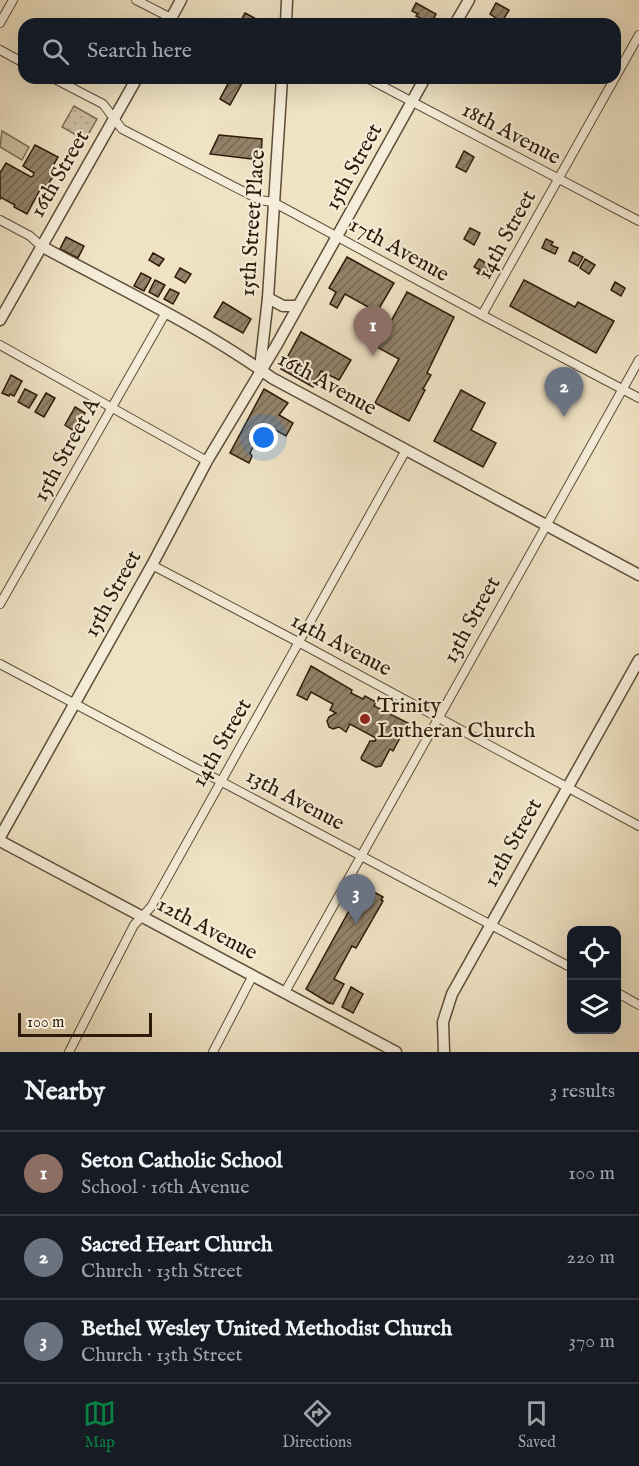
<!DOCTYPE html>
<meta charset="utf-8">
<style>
:root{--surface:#171b24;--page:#20242c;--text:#f1f3f6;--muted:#9ea1a6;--line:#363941;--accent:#0b8043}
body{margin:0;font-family:"IM FELL English",serif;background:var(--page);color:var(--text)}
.controls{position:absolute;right:18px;bottom:18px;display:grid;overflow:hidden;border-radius:12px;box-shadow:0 6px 24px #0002}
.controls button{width:54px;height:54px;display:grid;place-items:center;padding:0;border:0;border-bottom:2px solid var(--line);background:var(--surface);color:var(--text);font:30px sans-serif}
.scale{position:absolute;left:18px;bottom:15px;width:134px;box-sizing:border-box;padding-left:6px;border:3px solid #2d1a08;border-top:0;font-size:16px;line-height:21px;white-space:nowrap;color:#2d1a08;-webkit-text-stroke:4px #f5edd9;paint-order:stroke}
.you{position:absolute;left:264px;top:438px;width:21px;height:21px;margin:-15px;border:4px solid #fff;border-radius:50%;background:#1a73e8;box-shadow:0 0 0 9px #1a73e833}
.badge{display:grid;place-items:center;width:39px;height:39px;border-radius:50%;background:var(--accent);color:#fff;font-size:20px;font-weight:700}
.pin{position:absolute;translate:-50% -50px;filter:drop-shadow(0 2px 3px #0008)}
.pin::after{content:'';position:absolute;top:32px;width:21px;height:18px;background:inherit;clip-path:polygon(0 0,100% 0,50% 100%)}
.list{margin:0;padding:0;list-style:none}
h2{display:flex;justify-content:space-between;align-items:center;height:78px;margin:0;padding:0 24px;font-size:26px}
h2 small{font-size:20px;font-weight:400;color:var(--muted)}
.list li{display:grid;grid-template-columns:39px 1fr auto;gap:18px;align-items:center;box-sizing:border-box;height:84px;padding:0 24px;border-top:2px solid var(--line)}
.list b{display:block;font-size:22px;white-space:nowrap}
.list p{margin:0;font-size:20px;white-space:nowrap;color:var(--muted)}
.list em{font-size:20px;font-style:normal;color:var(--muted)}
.icon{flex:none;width:33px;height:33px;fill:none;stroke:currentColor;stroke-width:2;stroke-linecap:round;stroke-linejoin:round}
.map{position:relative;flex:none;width:639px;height:1052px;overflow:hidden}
.search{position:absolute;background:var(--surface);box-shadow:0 6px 24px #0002;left:18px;right:18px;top:18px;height:66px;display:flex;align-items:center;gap:15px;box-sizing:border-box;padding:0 21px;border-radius:18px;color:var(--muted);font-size:22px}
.sheet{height:330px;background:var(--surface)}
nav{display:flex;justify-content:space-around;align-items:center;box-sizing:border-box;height:84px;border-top:2px solid var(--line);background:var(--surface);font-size:16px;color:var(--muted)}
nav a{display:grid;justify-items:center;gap:3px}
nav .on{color:var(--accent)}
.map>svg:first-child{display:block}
.grass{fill:url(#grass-dots);stroke:#7e6e56;stroke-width:1.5}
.pitch{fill:#cec1a4;stroke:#7e6e56;stroke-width:1.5}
.building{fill:url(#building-hatch);stroke:#2d1a08;stroke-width:1.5}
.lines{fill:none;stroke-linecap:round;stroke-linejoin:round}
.minor-casing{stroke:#5e4c37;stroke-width:10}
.tertiary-casing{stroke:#5e4c37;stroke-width:13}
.minor{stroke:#f5edd9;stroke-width:8}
.tertiary{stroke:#f5edd9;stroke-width:10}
.poi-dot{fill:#8f2418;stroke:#f5edd9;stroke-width:2}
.labels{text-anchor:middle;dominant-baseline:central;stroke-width:4.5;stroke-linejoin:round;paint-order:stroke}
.street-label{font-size:22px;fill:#2d1a08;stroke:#f5edd9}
.poi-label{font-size:22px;fill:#2d1a08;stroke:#f5edd9;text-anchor:start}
</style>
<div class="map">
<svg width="639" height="1052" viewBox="0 0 639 1052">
<defs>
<pattern id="grass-dots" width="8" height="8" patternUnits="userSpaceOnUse" patternTransform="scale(1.5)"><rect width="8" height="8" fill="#cec1a4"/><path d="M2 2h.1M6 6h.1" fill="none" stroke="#b1a58c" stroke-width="1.8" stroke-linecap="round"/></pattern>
<pattern id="building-hatch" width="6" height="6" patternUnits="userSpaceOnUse" patternTransform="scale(1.5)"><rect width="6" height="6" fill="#92836a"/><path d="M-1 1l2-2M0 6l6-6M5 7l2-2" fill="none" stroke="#786a55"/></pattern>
</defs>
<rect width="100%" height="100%" fill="#efe3c4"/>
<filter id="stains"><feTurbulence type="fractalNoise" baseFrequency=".00333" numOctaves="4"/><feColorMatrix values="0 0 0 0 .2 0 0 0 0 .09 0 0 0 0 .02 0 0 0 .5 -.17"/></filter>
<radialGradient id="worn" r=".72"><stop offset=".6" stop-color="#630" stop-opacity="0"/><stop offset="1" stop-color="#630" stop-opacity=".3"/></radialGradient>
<path class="grass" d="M74,106L97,119L85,140L62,127Z"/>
<path class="pitch" d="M2,131L29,147L22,160L0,147Z"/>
<g class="building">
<path d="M416,3L436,14L431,24L416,16L418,14L412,11Z"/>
<path d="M496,3L509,10L502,22L490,14Z"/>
<path d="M245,13L260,21L258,24H239Z"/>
<path d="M231,78H245L230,105L220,99Z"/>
<path d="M219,135L262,139L261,160L210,154Z"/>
<path d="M35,145L58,157L49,173L54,175L47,186L43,184L27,214L14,207L15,205L2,198L0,199V173L6,163L31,177L33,176L34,173L23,166Z"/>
<path d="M464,151L474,157L466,172L456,167Z"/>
<path d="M470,228L480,233L474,245L464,239Z"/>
<path d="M66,237L84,246L78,258L60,249Z"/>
<path d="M546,239L553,242L551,245L558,248L555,254L542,248Z"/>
<path d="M573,252L583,257L578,266L569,261Z"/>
<path d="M153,253L164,259L159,266L149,260Z"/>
<path d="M347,257L394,283L377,312L345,294L337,308L330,304L336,292L329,288Z"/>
<path d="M479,259L491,266L484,277L477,273L480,270L474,267Z"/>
<path d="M585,259L595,265L589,274L580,268Z"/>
<path d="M180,268L191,274L185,283L175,277Z"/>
<path d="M141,273L151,278L144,291L134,286Z"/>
<path d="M155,280L165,285L158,297L149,292Z"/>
<path d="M524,280L575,307L578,302L614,321L596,353L510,306Z"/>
<path d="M615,282L625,288L621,296L611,290Z"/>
<path d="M170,289L179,293L173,304L164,299Z"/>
<path d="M407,292L454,317L427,373L431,375L423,389L425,390L409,421L375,403L399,359L377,347Z"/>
<path d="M223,302L251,319L243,333L214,317Z"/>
<path d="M301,332L351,360L339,380L321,371L313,387L281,369Z"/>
<path d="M11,375L22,381L14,396L10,394L9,396L2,393Z"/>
<path d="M25,389L37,395L29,408L18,402Z"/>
<path d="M264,389L288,403L279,415L293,423L286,436L265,424L250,453L252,456L249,463L230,453Z"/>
<path d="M461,390L485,403L471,430L496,443L483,467L434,441Z"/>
<path d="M46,393L55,398L44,417L35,412Z"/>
<path d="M75,407L85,413L74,431L65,425Z"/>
<path d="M311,666L352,690L351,693L363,699L365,696L376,702L374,706L408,723L393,751L390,749L381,766L376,767L362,760L361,758L370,741H375L376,738L350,724L346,732L339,727L333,729L329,727L327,721L329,717L336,713L330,710L333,704L311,692L307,700L297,695Z"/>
<path d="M365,887L383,897L381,900L383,901L356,948L352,946L334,979L344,984L333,1004L329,1003L306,989L361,889L363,890Z"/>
<path d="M351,987L363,994L353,1013L342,1007Z"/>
</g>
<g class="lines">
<g class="minor-casing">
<g id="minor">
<path d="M136,0L171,18"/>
<path d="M0,23L13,0"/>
<path d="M0,50L24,63"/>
<path d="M53,78L103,104L122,129L260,200L273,202L482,315L639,398"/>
<path d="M367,78L639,221"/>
<path d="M0,220L30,236L41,246"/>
<path d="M482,315L639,35"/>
<path d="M0,345L207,461"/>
<path d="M152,565L300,643L639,826"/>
<path d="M0,604L165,314"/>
<path d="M0,664L572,968"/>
<path d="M285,992L639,360"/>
<path d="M616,992L639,1005"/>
<path d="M69,1052L134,925L151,907L406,450"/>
<path d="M213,1052L253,975"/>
</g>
</g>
<g class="tertiary-casing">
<g id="tertiary">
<path d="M168,24L181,0"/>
<path d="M286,24L287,0"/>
<path d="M455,24L469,0"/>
<path d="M41,246C118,288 202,327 272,378L639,575"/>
<path d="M268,298L283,306H297"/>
<path d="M0,320L137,78"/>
<path d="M260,368L268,298L282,78"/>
<path d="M0,837L152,565L207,461L276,346L425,78"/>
<path d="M0,841L396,1052"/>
<path d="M444,1052L443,1022L452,994L639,660"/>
</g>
</g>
<use href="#minor" class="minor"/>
<use href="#tertiary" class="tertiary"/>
</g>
<circle class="poi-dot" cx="365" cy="719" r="6"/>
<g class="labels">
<g class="street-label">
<text transform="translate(511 134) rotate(28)">18th Avenue</text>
<text transform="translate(354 167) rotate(-61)">15th Street</text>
<text transform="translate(60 174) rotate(-60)">16th Street</text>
<text transform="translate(253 223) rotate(-86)">15th Street Place</text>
<text transform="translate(507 235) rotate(-61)">14th Street</text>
<text transform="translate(399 250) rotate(29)">17th Avenue</text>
<text transform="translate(327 384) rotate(29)">16th Avenue</text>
<text transform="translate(67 450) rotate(-61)">15th Street A</text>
<text transform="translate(113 594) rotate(-61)">15th Street</text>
<text transform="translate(472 620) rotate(-61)">13th Street</text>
<text transform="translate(341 645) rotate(28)">14th Avenue</text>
<text transform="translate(222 743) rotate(-60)">14th Street</text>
<text transform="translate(295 800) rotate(28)">13th Avenue</text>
<text transform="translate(513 843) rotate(-61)">12th Street</text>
<text transform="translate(207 929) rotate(28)">12th Avenue</text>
</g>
<g class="poi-label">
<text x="377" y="706">Trinity<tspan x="377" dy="25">Lutheran Church</tspan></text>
</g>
</g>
<rect width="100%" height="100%" filter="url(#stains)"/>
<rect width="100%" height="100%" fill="url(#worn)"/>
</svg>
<div class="controls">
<button><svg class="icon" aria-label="locate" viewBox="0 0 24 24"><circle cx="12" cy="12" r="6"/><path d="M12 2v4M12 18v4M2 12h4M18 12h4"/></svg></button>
<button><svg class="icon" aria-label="layers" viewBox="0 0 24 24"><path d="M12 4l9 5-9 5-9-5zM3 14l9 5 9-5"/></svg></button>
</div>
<div class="scale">100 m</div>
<div class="you"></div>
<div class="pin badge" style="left:373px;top:356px;background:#8d6e63">1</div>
<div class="pin badge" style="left:564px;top:417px;background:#6b7280">2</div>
<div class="pin badge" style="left:356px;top:924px;background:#6b7280">3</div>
<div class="search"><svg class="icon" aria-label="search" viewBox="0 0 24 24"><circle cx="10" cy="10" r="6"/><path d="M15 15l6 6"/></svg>Search here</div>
</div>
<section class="sheet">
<h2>Nearby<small>3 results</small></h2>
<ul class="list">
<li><span class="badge" style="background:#8d6e63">1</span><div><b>Seton Catholic School</b><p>School · 16th Avenue</p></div><em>100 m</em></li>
<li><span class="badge" style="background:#6b7280">2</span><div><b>Sacred Heart Church</b><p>Church · 13th Street</p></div><em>220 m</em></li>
<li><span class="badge" style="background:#6b7280">3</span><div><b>Bethel Wesley United Methodist Church</b><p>Church · 13th Street</p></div><em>370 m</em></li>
</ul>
</section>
<nav>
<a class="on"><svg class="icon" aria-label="map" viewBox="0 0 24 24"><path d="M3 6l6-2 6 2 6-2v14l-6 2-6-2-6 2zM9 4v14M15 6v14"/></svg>Map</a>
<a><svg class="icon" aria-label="directions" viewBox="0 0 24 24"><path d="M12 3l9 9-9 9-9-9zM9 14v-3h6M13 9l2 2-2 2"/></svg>Directions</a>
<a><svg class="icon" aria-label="saved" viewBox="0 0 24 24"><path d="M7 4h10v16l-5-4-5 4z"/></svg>Saved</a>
</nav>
